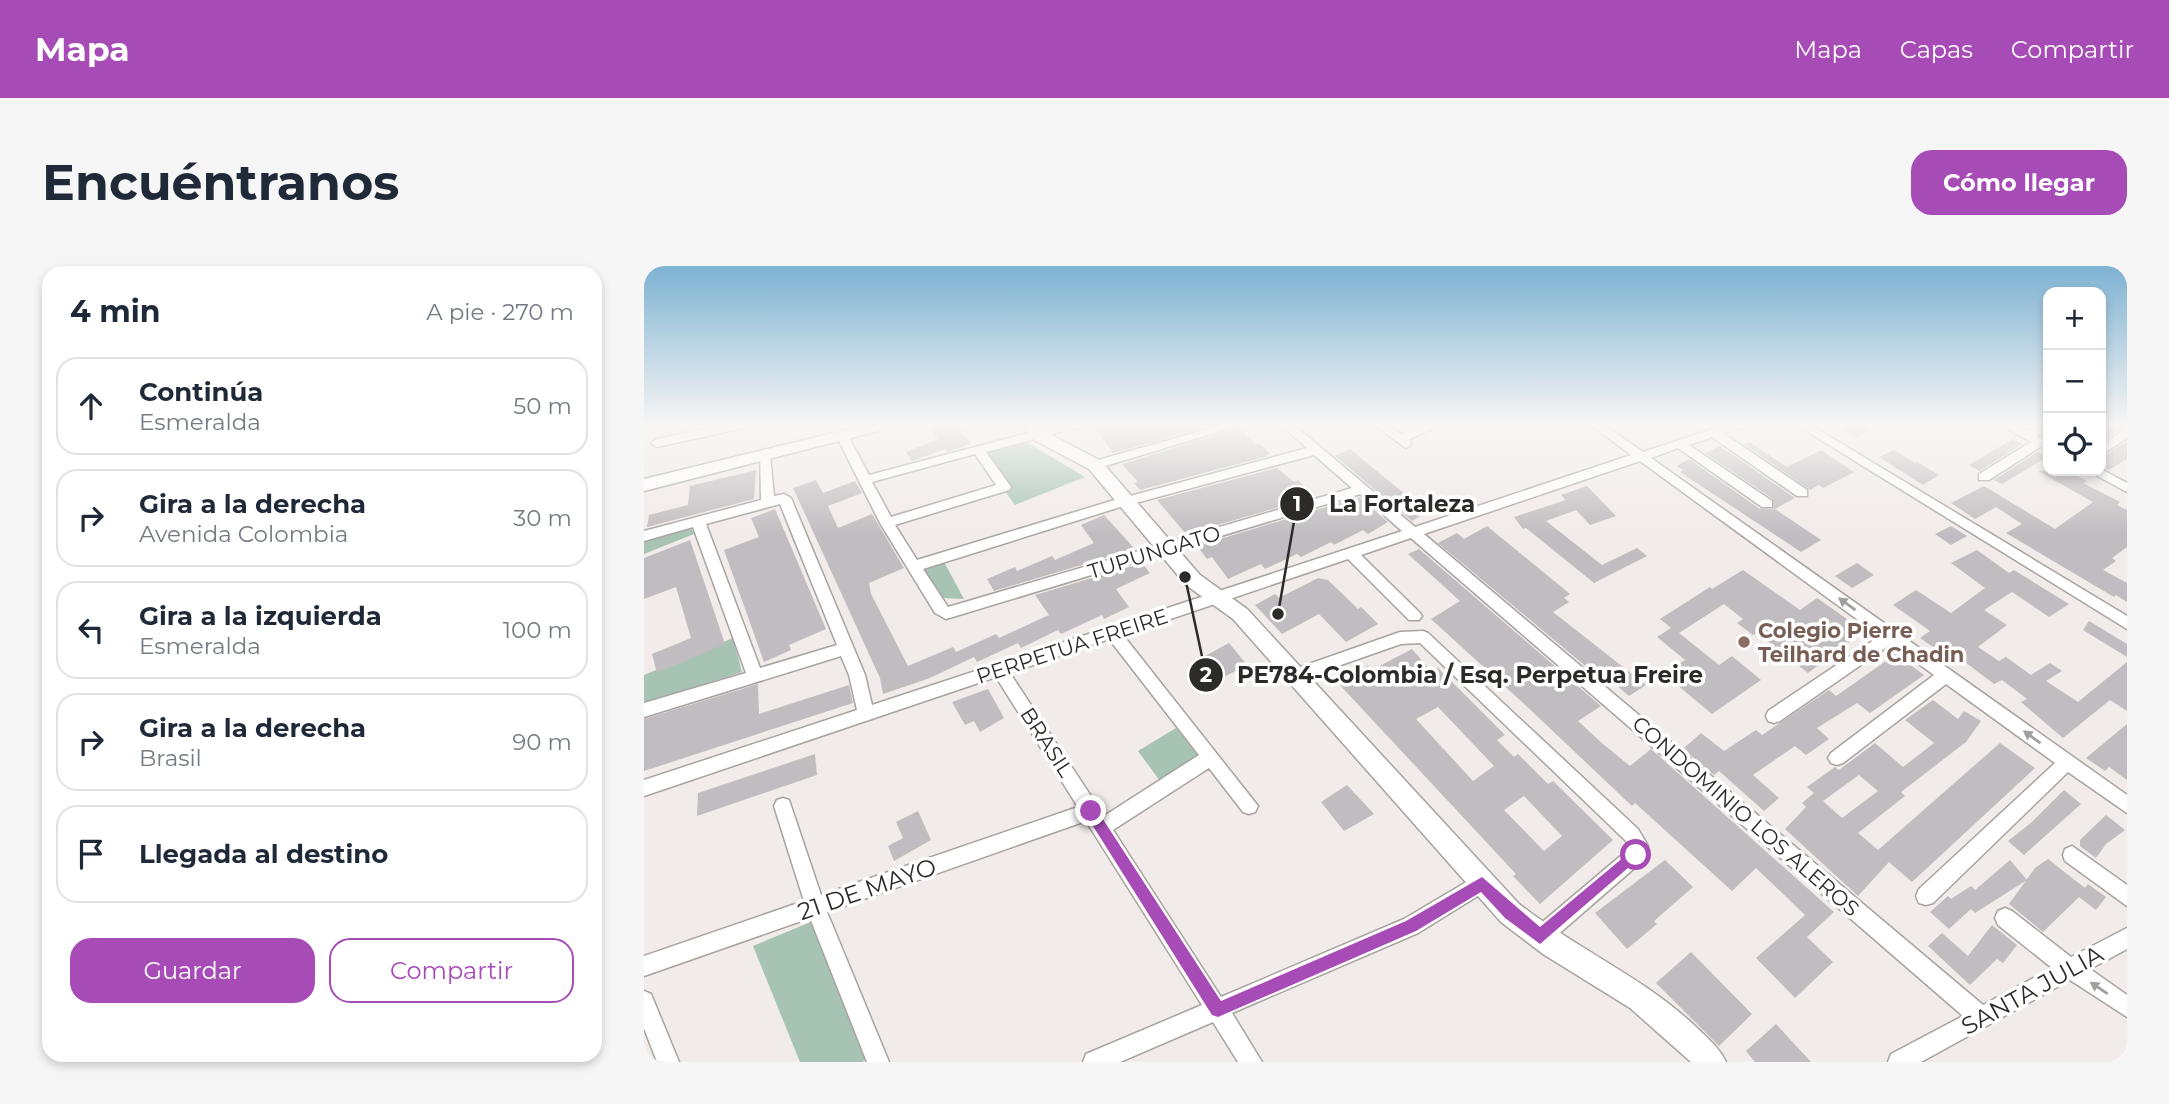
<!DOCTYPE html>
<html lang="es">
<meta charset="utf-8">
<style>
:root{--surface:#fff;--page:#f6f6f7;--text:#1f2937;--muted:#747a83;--line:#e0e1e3;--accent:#a74bb6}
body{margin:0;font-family:Montserrat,sans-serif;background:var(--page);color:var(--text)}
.controls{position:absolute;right:21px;top:21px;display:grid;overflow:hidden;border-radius:14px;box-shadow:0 4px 10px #0003}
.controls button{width:63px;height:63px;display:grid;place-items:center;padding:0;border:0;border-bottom:2px solid var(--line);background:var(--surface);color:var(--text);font:35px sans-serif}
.stop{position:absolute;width:21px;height:21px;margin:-16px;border:5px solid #a74bb6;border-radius:50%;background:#fff}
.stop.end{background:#a74bb6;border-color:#fff;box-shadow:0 2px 7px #0008}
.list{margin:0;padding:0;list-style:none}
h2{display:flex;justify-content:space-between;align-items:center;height:91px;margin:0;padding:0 28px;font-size:30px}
h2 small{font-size:23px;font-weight:400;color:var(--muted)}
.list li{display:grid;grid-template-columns:46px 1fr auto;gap:21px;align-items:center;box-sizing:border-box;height:98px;margin:0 14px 14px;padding:0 14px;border:2px solid var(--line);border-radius:21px}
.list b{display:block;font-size:26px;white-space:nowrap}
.list p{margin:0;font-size:23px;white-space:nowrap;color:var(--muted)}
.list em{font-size:23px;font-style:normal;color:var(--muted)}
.actions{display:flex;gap:14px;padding:21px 28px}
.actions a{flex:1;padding:16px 0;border:2px solid var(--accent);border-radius:21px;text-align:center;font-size:24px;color:var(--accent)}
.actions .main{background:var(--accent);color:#fff}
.icon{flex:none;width:38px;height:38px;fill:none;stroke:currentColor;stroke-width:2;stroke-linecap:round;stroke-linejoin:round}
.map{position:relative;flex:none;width:1483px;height:796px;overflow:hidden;border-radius:21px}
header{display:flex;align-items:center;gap:42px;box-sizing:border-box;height:98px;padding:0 35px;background:var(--accent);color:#fff}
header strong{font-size:33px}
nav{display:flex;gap:38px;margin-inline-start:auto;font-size:24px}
.intro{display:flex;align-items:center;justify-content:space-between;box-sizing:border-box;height:168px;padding:0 42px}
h1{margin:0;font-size:49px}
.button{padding:18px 32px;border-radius:21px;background:var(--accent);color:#fff;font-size:24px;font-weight:700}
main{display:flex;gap:42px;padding:0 42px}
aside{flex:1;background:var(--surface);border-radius:21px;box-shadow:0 4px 10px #0003}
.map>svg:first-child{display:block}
.green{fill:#a7c3b3}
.building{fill:#c1bcbf;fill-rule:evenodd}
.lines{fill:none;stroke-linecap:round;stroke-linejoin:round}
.minor-casing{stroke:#a8a3a0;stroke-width:3}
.major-casing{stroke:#a8a3a0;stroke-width:3}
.minor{fill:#fff;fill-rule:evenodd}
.major{fill:#fff;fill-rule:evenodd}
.oneway{fill:#a0a09f}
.route{fill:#a74bb6}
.education-dot{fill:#8d6e63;stroke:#fff;stroke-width:2.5}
.labels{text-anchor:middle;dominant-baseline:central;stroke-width:7;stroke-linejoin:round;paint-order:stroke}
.street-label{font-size:21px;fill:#2d2b2a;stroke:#fff}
.education-label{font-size:21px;font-weight:bold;fill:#785e54;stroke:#fff;text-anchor:start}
.near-street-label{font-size:24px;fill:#2d2b2a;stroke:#fff}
.leader{fill:none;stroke:#2d2b2a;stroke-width:2.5}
.callout-dot{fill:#2d2b2a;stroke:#fff;stroke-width:2.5}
.mark-label{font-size:21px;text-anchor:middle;font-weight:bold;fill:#fff}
.callout-label{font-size:23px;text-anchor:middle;font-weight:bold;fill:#2d2b2a;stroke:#fff;stroke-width:7;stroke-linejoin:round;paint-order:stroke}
</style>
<header>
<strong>Mapa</strong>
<nav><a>Mapa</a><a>Capas</a><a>Compartir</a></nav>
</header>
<div class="intro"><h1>Encuéntranos</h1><a class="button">Cómo llegar</a></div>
<main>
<aside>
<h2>4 min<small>A pie · 270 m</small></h2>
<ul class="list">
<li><svg class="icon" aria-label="ahead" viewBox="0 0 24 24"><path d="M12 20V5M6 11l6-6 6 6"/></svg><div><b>Continúa</b><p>Esmeralda</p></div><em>50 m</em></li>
<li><svg class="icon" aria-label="right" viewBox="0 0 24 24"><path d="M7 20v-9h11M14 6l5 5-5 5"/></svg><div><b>Gira a la derecha</b><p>Avenida Colombia</p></div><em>30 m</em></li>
<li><svg class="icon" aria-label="left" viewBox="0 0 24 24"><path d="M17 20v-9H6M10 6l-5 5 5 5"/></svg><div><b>Gira a la izquierda</b><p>Esmeralda</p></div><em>100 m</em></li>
<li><svg class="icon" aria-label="right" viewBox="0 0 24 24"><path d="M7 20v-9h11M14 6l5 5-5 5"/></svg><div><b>Gira a la derecha</b><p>Brasil</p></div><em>90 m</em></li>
<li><svg class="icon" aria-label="arrive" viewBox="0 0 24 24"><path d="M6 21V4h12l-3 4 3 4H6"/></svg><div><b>Llegada al destino</b></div></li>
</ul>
<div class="actions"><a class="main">Guardar</a><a>Compartir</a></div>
</aside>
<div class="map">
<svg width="1483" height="796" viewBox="0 0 1483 796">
<rect width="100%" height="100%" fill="#f1ebe9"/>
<g class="green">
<path d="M379,174L441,211L371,239L360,224L340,185Z"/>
<path d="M47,261L50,268L0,288V273Z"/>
<path d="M300,296L320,333L295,332L278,305Z"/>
<path d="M89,372L98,406L0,438V409Z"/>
<path d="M532,462L555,491L516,515L494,485Z"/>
<path d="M169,655L222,794L218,796H156L109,680Z"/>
</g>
<g class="building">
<path d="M296,158H336L317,166L327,178L303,186L301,183L268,195L262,186L294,173L285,162Z"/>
<path d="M448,158H574L469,187Z"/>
<path d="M1209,158H1237L1212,171L1199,163Z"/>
<path d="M1457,158H1483V159L1457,176Z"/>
<path d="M595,162L611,178L615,177L626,187L620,191L496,224L490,217L494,216L478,198Z"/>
<path d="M1369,173L1379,178L1335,205L1325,199Z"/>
<path d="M1483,175V193L1465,204L1457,200V192Z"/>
<path d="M1105,176L1143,201L1177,184L1210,206L1179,222L1175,219L1166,224L1100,178Z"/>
<path d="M1076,180L1151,232L1131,243L1177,274L1157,286L1036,206L1039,204L1032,200L1045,193L1116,243H1130L1129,233L1061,187Z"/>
<path d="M706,183L783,246L768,255L691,190Z"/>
<path d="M1250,184L1271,197L1273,196L1295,209L1279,219L1235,191Z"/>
<path d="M1393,186L1403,191L1358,218L1350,214Z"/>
<path d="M633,202L650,216L654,214L670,231L542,268L513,234Z"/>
<path d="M112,204L110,233L3,261L5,249L44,239L46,220Z"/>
<path d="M1394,205H1424L1443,215L1439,217L1476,236L1473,239L1483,244V281L1468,292L1472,295L1459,304L1483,317V336L1472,329L1470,331L1362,267L1378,258L1352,241L1331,253L1307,237L1340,220L1411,263L1449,236Z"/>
<path d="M172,214L179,227L211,215L218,227L184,240L194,262L228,248L260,302L225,317L227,328L264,400L309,381L312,386L352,368L355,372L405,349L391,329L498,297L506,307L472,323L485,341L460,353L458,349L417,368L414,364L377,382L374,377L333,396L330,391L286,412L239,428L236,412L149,222Z"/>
<path d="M943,220L972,250L946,259L932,244L902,255L958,299L993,282L1003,290L950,317L882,262L879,263L870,251L922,234L917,229Z"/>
<path d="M715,231L744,256L724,268L719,264L690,279L687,276L657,291L653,288L621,303L617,298L584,313L568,291L563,293L553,280Z"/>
<path d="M131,243L182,363L145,379L147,384L120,396L80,284L115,271L107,252Z"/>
<path d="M460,249L489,281L488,284L350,325L343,313L371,301L373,305L408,290L411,294L450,277L437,259Z"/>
<path d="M843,260L926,328L920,332L925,336L909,346L1002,419L985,430L951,401L946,404L794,277L813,267L820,273Z"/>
<path d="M1307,260L1323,270L1307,279L1291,268Z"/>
<path d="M46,274L81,378L13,407L8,388L47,372L32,321L0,333V292Z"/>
<path d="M775,283L957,440L934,455L959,478L986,500L1007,483L1190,646L1163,671L1189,696L1151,732L1112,692L1161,649L1112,602L1088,625L991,537L988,540L877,435L787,353L816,335L764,288Z"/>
<path d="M1333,284L1365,307L1370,304L1425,338L1405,351L1368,326L1340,344L1363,359L1334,381L1355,395L1362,391L1387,409L1406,397L1418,405L1402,415L1434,436L1483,396V445L1466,434L1419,472L1377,436L1383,433L1358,414L1350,418L1321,396L1316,400L1276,372L1286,365L1249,339L1272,324L1307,347L1341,322L1307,297Z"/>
<path d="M1213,297L1230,309L1208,322L1191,310Z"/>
<path d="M1099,304L1156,344L1173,332L1220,365L1164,407L1113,367L1109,369L1093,357L1099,353L1080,338L1035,367L1075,399L1088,390L1117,414L1068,448L1020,408L1041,394L1013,371L1027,362L1016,353L1066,321L1068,323Z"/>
<path d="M674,312L684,314L714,343L717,341L734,358L702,376L675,348L638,368L611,339L631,328L635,332Z"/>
<path d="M1445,355L1483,378V391L1439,364Z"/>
<path d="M585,377L603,399L576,413L559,391Z"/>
<path d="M768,383L788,406L794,402L861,469L853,474L870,491L874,488L904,518L909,515L969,574L896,638L869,610L872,608L694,417L724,399L728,404ZM794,441L850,500L829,515L772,453ZM880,530L918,570L900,585L860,544Z"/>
<path d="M1252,388L1280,409L1226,447L1213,437L1173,462L1185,473L1162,489L1151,480L1109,509L1135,532L1120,545L1075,505L1070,509L1039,483L1057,467L1080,485L1112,464L1118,469L1185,424L1192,430Z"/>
<path d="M114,418L115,448L205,419L209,437L0,505V453Z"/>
<path d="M344,423L360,452L336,466L330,455L321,459L308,436Z"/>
<path d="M1289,434L1314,453L1320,445L1337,455L1322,476L1257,526L1261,530L1214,567L1234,584L1356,477L1391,502L1268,616L1245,596L1214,630L1141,563L1162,541L1158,537L1170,527L1163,521L1191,501L1195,504L1231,477L1259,501L1290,477L1261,454ZM1215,509L1234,525L1198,552L1179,535Z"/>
<path d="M1483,458V514L1465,501L1461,505L1442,492Z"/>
<path d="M171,488L173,509L53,550L54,527Z"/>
<path d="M703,519L730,548L700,565L677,536Z"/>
<path d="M1420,524L1437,538L1380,589L1364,575L1388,556Z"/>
<path d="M274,545L287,574L250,595L244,580L259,572L252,556Z"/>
<path d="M1462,549L1481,564L1462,578L1452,592L1436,580V574Z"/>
<path d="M1404,593L1441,622L1444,618L1462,631L1452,644L1435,631L1399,666L1365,638L1391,602Z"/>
<path d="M1021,594L1049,621L1010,655L1013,658L983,683L951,647Z"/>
<path d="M1366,594L1383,614L1331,647L1327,643L1305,663L1286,646L1304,630L1307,633L1327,620L1331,624Z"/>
<path d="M1348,659L1373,679L1359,697L1353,693L1326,719L1284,680L1298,667L1324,690Z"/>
<path d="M1047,686L1108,748L1075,780L1012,717Z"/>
<path d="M1132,758L1167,796H1111L1102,785Z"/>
</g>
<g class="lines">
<g class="minor-casing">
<g id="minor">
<path d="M85,158H106L100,162L13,181L7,177L13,173Z"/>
<path d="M418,158H437L435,161L342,186L367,221L365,224L251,259L273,294L464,236L663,182L636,158H649L771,261L987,189L946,158H959L999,186L1084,158H1101L1099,161L1079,167L1163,224V230H1153L1068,171L1045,179L1128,235V241H1118L1034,182L1007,192L1483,529V547L1424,506L1289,637L1282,639L1275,637L1272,630L1275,623L1411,497L1302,418L1199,497L1193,499L1187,497L1184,492L1187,487L1290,409L1247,378L1136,455L1130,457L1124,455L1122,450L1124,445L1236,370L996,195L780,268L1339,739L1408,702L1354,659L1351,652L1354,645L1361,642L1368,645L1427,691L1483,662V683L1446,703L1483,729V751L1426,714L1277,796H1244L1247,788L1319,750L767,272L717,289L775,346L778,350L775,354H765L704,293L479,369L614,540L611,546L605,548L599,546L565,502L469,564L577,731L760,653L831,611L838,608L845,611L848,617L845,623L774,667L588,747L618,796H594L569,756L476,796H439L442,788L558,739L442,555L183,646L245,796H223L166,652L0,710V690L160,635L130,540L133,534L139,532L145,534L177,629L434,541L352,411L0,530V514L213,444L205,409L197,390L0,451V437L102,407L49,261L0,275V265L117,234L116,186H124L126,189L130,230L140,228L147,232L221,409L228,439L758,265L716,228L302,353L291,347L236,257L192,169L198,165L202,166L225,209ZM331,188L352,219L247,251L228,216ZM670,189L708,222L304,341L279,303L473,242ZM136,238L193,379L116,402L62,258ZM465,373L555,489L460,550L366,407Z"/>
<path d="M582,158H600L455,202L451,203L445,199L447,196Z"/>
<path d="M729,158H742L756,168L782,158H798L764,174L768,178L762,182Z"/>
<path d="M1151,158H1165L1483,350V363Z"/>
<path d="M1355,158H1370L1384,165L1395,158H1404V163L1393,170L1404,175V182L1396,181L1345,214H1335V208L1387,176Z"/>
<path d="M1483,162V172L1457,189V179Z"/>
<path d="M1457,203L1483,217V226L1444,205Z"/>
<path d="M779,365L784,367L994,563L1004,580L1002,592L903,678L896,681L889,678L886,671L889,664L986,582L982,575L776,377L757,378L651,415L645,413L643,409L645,405L756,366Z"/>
<path d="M1428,580L1483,619V640L1421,595L1419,589L1421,583Z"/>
<path d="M0,725L7,728L35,796H13L0,762Z"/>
</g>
</g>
<g class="major-casing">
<g id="major">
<path d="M226,158H252L250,161L0,225V213Z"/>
<path d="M375,158H392L404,167L457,195L556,309L603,343L875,638C931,682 997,710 1050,759C1062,771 1075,781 1082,796H1047L986,742L899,688L857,656L589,353L542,319L445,203L392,175Z"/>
</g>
</g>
<use href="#minor" class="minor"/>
<use href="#major" class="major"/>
</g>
<defs><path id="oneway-solid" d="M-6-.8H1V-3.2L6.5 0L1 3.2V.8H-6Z" transform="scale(1.75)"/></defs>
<g class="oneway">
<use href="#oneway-solid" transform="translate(1203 338) rotate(-144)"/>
<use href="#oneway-solid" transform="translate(1388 471) rotate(-144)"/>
<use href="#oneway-solid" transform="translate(1455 722) rotate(-146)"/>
</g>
<linearGradient id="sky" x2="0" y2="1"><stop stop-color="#7db2d2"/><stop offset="0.59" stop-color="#f9f6f5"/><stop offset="1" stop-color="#f9f6f5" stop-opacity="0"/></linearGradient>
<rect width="1483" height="269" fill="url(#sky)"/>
<path class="route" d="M447,539L451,541L577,735L762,655L838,611L896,661L987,585H997L999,589L896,678L861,652L837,626L772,665L574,751L568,749L442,549L440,545Z"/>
<circle class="education-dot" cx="1100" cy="376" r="7"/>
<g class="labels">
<g class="street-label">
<text transform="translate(510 286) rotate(-17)">TUPUNGATO</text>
<text transform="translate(428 380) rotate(-18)">PERPETUA FREIRE</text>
<text transform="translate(403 476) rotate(57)">BRASIL</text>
<text transform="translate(1102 550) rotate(41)">CONDOMINIO LOS ALEROS</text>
</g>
<g class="education-label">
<text x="1114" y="364">Colegio Pierre<tspan x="1114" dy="24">Teilhard de Chadin</tspan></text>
</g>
<g class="near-street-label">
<text transform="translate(223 623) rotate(-19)">21 DE MAYO</text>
<text transform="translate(1388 724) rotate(-29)">SANTA JULIA</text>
</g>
</g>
<path class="leader" d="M634 348L653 238M541 311L562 409"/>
<g class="callout-dot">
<circle cx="634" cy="348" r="7"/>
<circle cx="541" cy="311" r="7"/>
<circle cx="653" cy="238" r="18"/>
<circle cx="562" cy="409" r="18"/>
</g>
<g class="mark-label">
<text x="653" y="245">1</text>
<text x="562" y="416">2</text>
</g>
<g class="callout-label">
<text x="758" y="246">La Fortaleza</text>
<text x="826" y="417">PE784-Colombia / Esq. Perpetua Freire</text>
</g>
</svg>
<div class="controls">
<button>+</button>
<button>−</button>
<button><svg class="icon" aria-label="locate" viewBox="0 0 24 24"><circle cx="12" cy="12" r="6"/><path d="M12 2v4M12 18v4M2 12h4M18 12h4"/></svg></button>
</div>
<div class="stop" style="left:992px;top:589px"></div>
<div class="stop end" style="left:447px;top:545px"></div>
</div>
</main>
